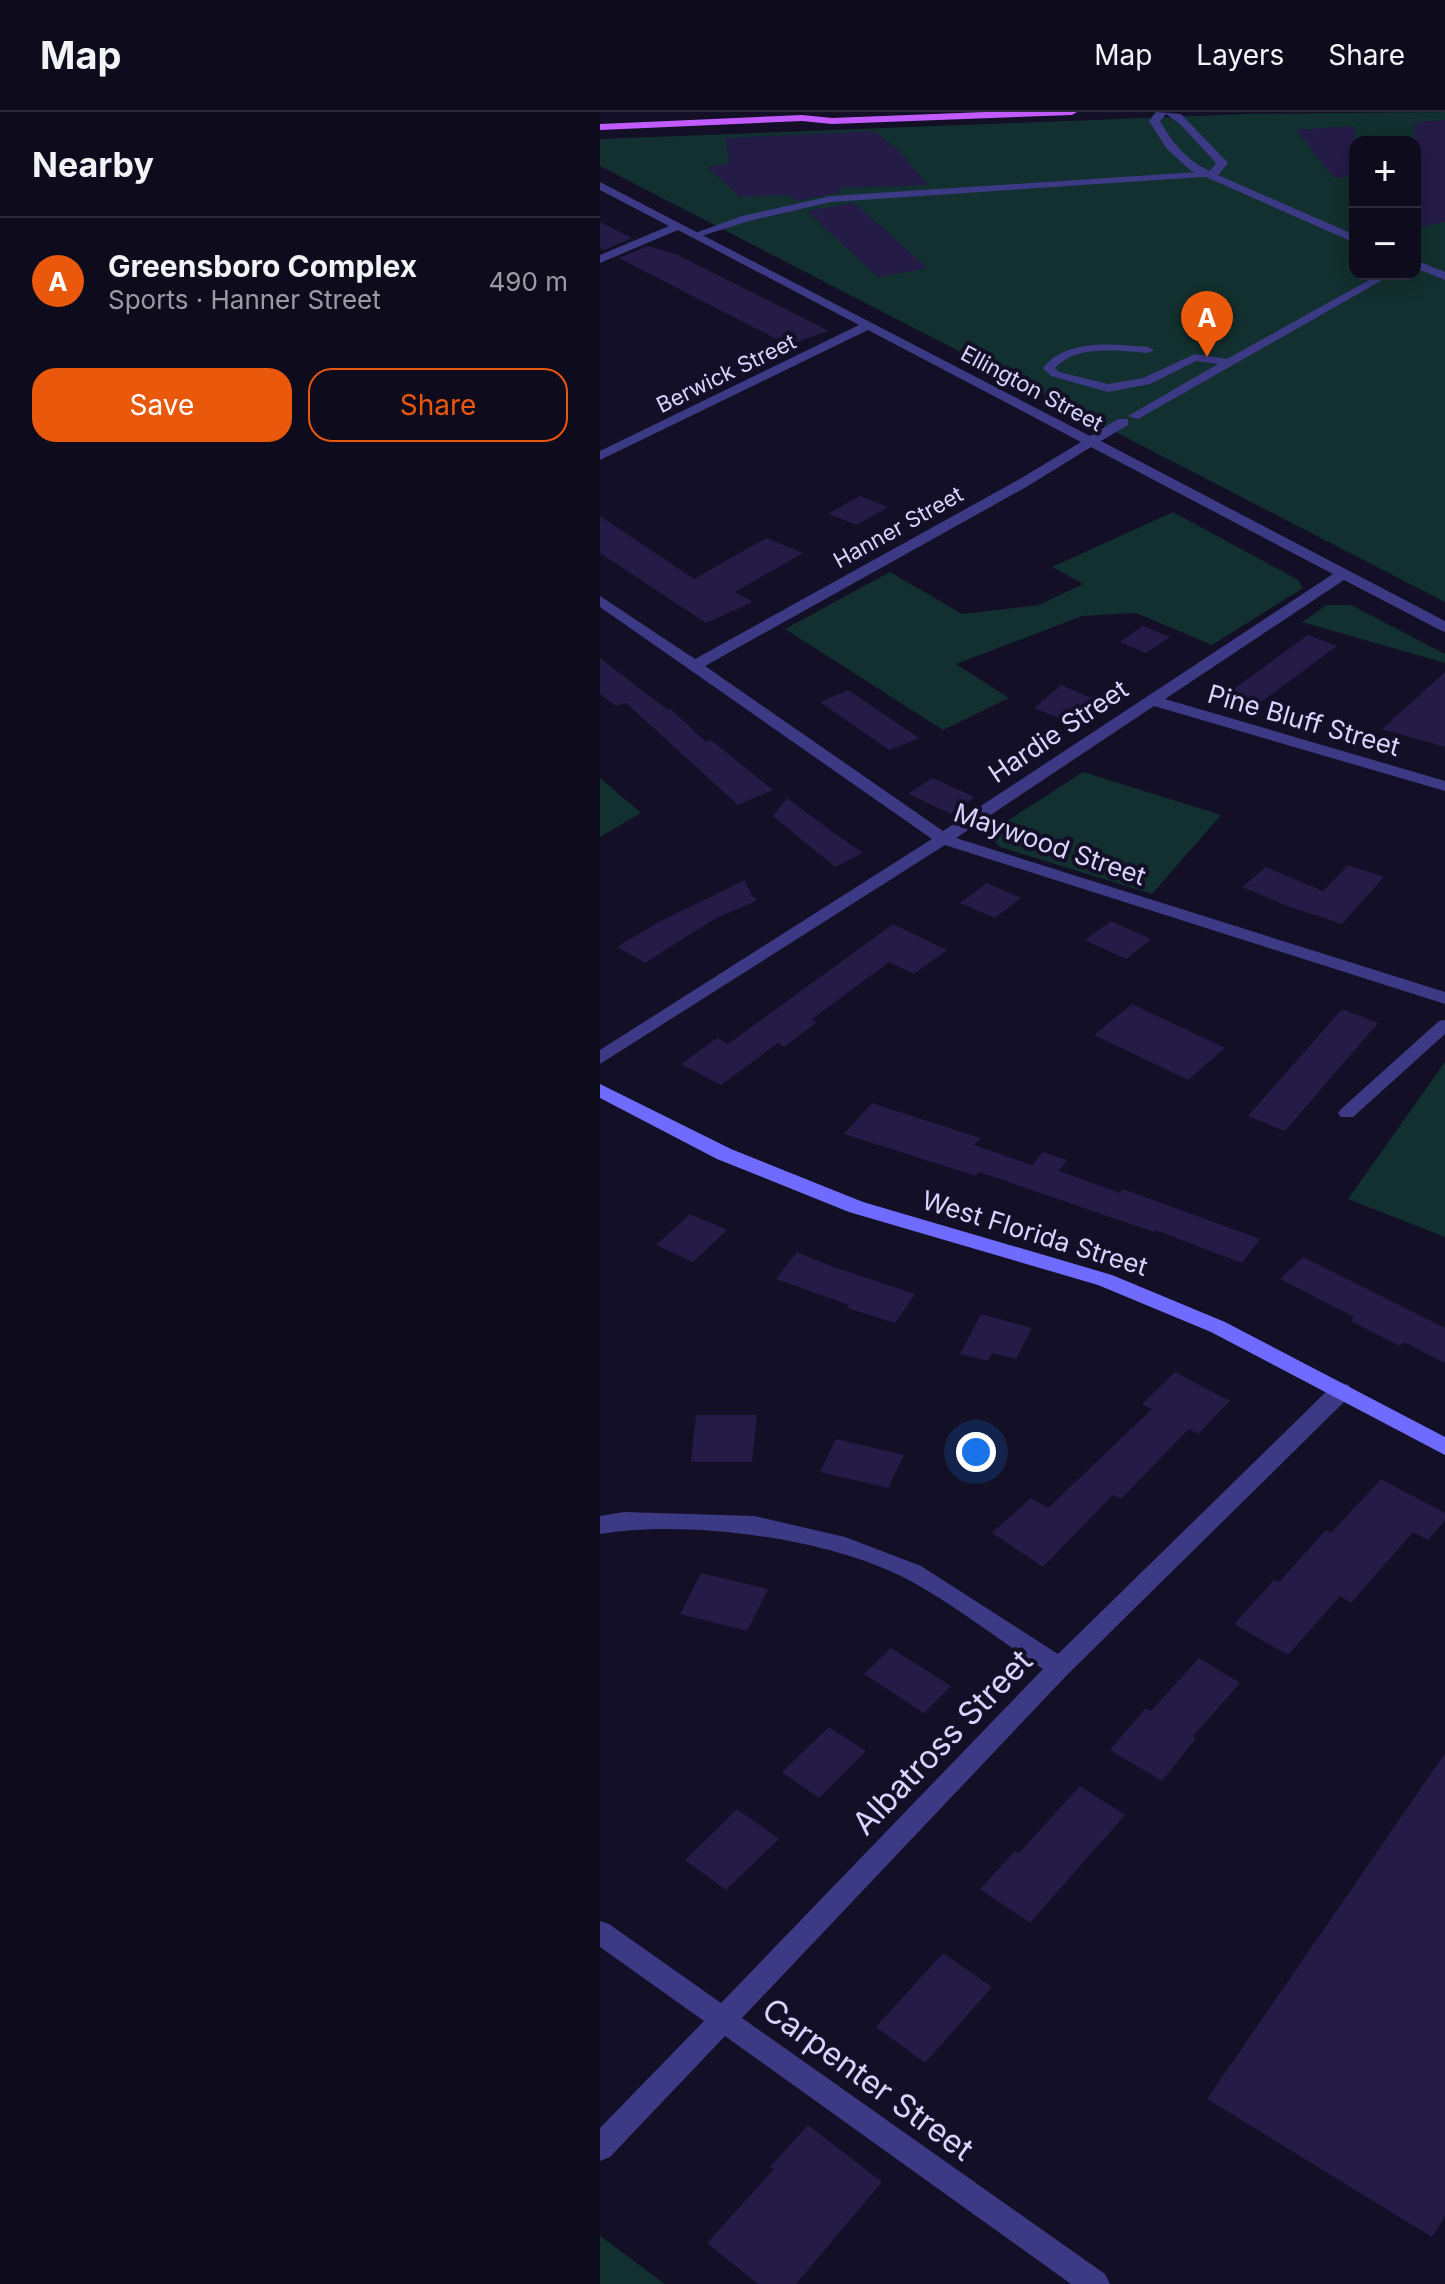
<!DOCTYPE html>
<meta charset="utf-8">
<style>
:root{--surface:#0e0b1c;--page:#171425;--text:#f1f3f6;--muted:#9b9ba3;--line:#2e2b3b;--accent:#ea580c}
body{margin:0;font-family:Inter,sans-serif;background:var(--page);color:var(--text)}
.controls{position:absolute;right:24px;top:24px;display:grid;overflow:hidden;border-radius:16px;box-shadow:0 4px 20px #0003}
.controls button{width:72px;height:72px;display:grid;place-items:center;padding:0;border:0;border-bottom:2px solid var(--line);background:var(--surface);color:var(--text);font:40px sans-serif}
.you{position:absolute;left:376px;top:1340px;width:28px;height:28px;margin:-20px;border:6px solid #fff;border-radius:50%;background:#1a73e8;box-shadow:0 0 0 12px #1a73e833}
.badge{display:grid;place-items:center;width:52px;height:52px;border-radius:50%;background:var(--accent);color:#fff;font-size:26px;font-weight:700}
.pin{position:absolute;translate:-50% -66px;filter:drop-shadow(0 2px 4px #0008)}
.pin::after{content:'';position:absolute;top:42px;width:28px;height:24px;background:inherit;clip-path:polygon(0 0,100% 0,50% 100%)}
.list{margin:0;padding:0;list-style:none}
h2{display:flex;justify-content:space-between;align-items:center;height:104px;margin:0;padding:0 32px;font-size:34px}
h2 small{font-size:26px;font-weight:400;color:var(--muted)}
.list li{display:grid;grid-template-columns:52px 1fr auto;gap:24px;align-items:center;box-sizing:border-box;height:128px;padding:0 32px;border-top:2px solid var(--line)}
.list b{display:block;font-size:30px;white-space:nowrap}
.list p{margin:0;font-size:26px;white-space:nowrap;color:var(--muted)}
.list em{font-size:26px;font-style:normal;color:var(--muted)}
.actions{display:flex;gap:16px;padding:24px 32px}
.actions a{flex:1;padding:18px 0;border:2px solid var(--accent);border-radius:24px;text-align:center;font-size:28px;color:var(--accent)}
.actions .main{background:var(--accent);color:#fff}
.map{position:relative;flex:none;width:845px;height:2172px;overflow:hidden}
header{display:flex;align-items:center;gap:48px;box-sizing:border-box;height:112px;padding:0 40px;background:var(--surface);border-bottom:2px solid var(--line)}
header strong{font-size:38px}
nav{display:flex;gap:44px;margin-inline-start:auto;font-size:28px}
main{display:flex}
aside{flex:1;background:var(--surface)}
.map>svg:first-child{display:block}
.green{fill:#12302f;fill-rule:evenodd}
.building{fill:#241b47}
.lines{fill:none;stroke-linecap:round;stroke-linejoin:round}
.service{fill:#3d3a85;fill-rule:evenodd}
.minor{fill:#3d3a85;fill-rule:evenodd}
.secondary{fill:#6f6bff;fill-rule:evenodd}
.primary{fill:#c25bff;fill-rule:evenodd}
.labels{text-anchor:middle;dominant-baseline:central;stroke-width:8;stroke-linejoin:round;paint-order:stroke}
.far-street-label{font-size:22px;fill:#d9d4ff;stroke:#130f26}
.street-label{font-size:26px;fill:#d9d4ff;stroke:#130f26}
.near-street-label{font-size:32px;fill:#d9d4ff;stroke:#130f26}
</style>
<header>
<strong>Map</strong>
<nav><a>Map</a><a>Layers</a><a>Share</a></nav>
</header>
<main>
<aside>
<h2>Nearby<small></small></h2>
<ul class="list">
<li><span class="badge">A</span><div><b>Greensboro Complex</b><p>Sports · Hanner Street</p></div><em>490 m</em></li>
</ul>
<div class="actions"><a class="main">Save</a><a>Share</a></div>
</aside>
<div class="map">
<svg width="845" height="2172" viewBox="0 0 845 2172">
<rect width="100%" height="100%" fill="#130f26"/>
<g class="green">
<path d="M845,0V490L0,54V27L645,2ZM755,30H815V162H755Z"/>
<path d="M573,400L698,468L703,476L612,533L536,501L482,504L356,552L409,586L343,618L185,517L290,460L362,502L439,493L483,472L452,455Z"/>
<path d="M727,493H751L845,542V551L702,510Z"/>
<path d="M483,660L621,703L552,782L400,735L391,726L393,718Z"/>
<path d="M0,666L41,701L0,725Z"/>
<path d="M845,950V1125L748,1087Z"/>
<path d="M0,2124L65,2172H0Z"/>
</g>
<g class="building">
<path d="M845,8V110L815,116V10Z"/>
<path d="M755,14V64L734,66L696,18Z"/>
<path d="M274,19L296,36L328,73L237,76L242,80L196,89L190,83L140,85L108,55L129,52L126,26Z"/>
<path d="M254,91L294,126L327,156L278,165L207,99Z"/>
<path d="M0,110L32,126L4,138L0,136Z"/>
<path d="M48,134L78,143L229,219L188,233L19,146Z"/>
<path d="M260,384L288,395L257,413L228,402Z"/>
<path d="M0,404L94,467L166,426L203,441L135,480L153,490L106,511L0,441Z"/>
<path d="M543,514L570,525L546,541L520,530Z"/>
<path d="M708,523L737,534L653,596L624,584Z"/>
<path d="M0,546L68,598L71,597L106,630L111,628L173,678L138,693L26,591L16,594L0,582Z"/>
<path d="M845,560V635L782,617Z"/>
<path d="M461,573L492,586L461,607L434,596Z"/>
<path d="M248,578L319,626L289,638L220,590Z"/>
<path d="M332,666L375,685L351,702L308,682Z"/>
<path d="M187,686L234,721L263,741L235,755L173,704Z"/>
<path d="M748,753L784,765L742,812L687,794L642,775L666,755L723,779Z"/>
<path d="M145,768L152,784L158,788L116,806L45,851L17,835L55,812Z"/>
<path d="M387,771L421,786L395,806L360,791Z"/>
<path d="M511,809L551,827L526,847L485,828Z"/>
<path d="M293,812L347,838L314,862L289,850L211,908L217,910L184,935L178,931L121,973L81,952L117,926L128,932Z"/>
<path d="M532,892L625,936L588,968L494,923Z"/>
<path d="M742,897L778,911L685,1019L648,1004Z"/>
<path d="M272,991L380,1026L374,1033L432,1053L443,1040L467,1048L459,1059L520,1081L523,1077L660,1127L642,1151L555,1118L554,1120L379,1060L376,1064L244,1022Z"/>
<path d="M90,1102L127,1118L93,1150L56,1133Z"/>
<path d="M197,1140L231,1154L315,1182L295,1211L247,1196L249,1193L176,1167Z"/>
<path d="M703,1145L845,1216V1251L804,1230L800,1234L751,1209L754,1205L680,1167Z"/>
<path d="M381,1202L432,1216L416,1247L392,1241L388,1249L360,1242Z"/>
<path d="M575,1260L630,1289L598,1322L589,1317L521,1387L513,1383L443,1455L392,1421L431,1386L448,1396L552,1297L542,1292Z"/>
<path d="M96,1303H157L152,1350H91Z"/>
<path d="M236,1327L304,1343L288,1376L220,1360Z"/>
<path d="M781,1367L845,1401V1408L828,1428L813,1420L751,1491L740,1484L688,1543L634,1512L674,1468L679,1470L726,1418L731,1421Z"/>
<path d="M101,1461L168,1477L147,1519L80,1502Z"/>
<path d="M291,1536L351,1574L324,1601L264,1562Z"/>
<path d="M599,1546L640,1571L593,1624L596,1626L562,1669L510,1638L546,1596L551,1599Z"/>
<path d="M229,1615L266,1639L219,1686L182,1660Z"/>
<path d="M845,1641V2104L832,2125L607,1987Z"/>
<path d="M480,1674L525,1703L430,1811L380,1777L415,1739L419,1741Z"/>
<path d="M137,1697L179,1727L126,1778L85,1748Z"/>
<path d="M343,1841L392,1875L325,1951L276,1915Z"/>
<path d="M208,2013L282,2070L196,2172H158L107,2131L174,2057L170,2055Z"/>
</g>
<g class="lines">
<g class="service">
<path d="M613,59L618,62L617,64L231,90L149,109L95,126L90,123L142,104L231,84Z"/>
<path d="M780,162H793L538,307L528,304L618,252L596,249L550,272L508,280L451,264L443,256C467,226 513,232 548,235L554,238L548,241C520,239 476,232 455,256L459,260L508,272L543,266L595,242L627,247Z"/>
<path d="M845,908V922L753,1005H741L738,1001L741,997L839,909Z"/>
</g>
<g class="minor">
<path d="M556,0L581,2L628,51L618,63L755,123V131L590,58L567,37L549,9ZM566,2L580,12L616,51L610,59C587,49 572,30 560,9Z"/>
<path d="M0,70L490,324L518,307H528V313L501,329L845,509V520L840,518L744,468L565,587L845,669V679L554,594L356,726L845,880V892L345,733L0,952V938L332,727L0,495V484L95,547L418,368L481,330L268,218L0,348V339L259,213L78,118L0,151V143L69,114L0,78ZM491,335L733,462L343,719L105,554L428,374Z"/>
<path d="M815,148L845,160V168L815,156Z"/>
<path d="M741,1271L749,1273L752,1279L749,1285L468,1562L142,1906L505,2162L510,2172H471L125,1924L10,2045L0,2049V2016L104,1909L0,1835V1809L9,1812L121,1891L443,1557C399,1528 351,1490 305,1466C227,1426 86,1407 0,1422V1404L24,1400L154,1404L245,1425L321,1454L458,1542L733,1273Z"/>
</g>
<path class="secondary" d="M0,972L131,1037L263,1090L512,1163L625,1210L845,1325V1343L611,1220L498,1173L249,1100L117,1047L0,986Z"/>
<path class="primary" d="M385,0H477L472,3L232,12L202,9L0,18V12L202,3L232,6Z"/>
</g>
<g class="labels">
<g class="far-street-label">
<text transform="translate(126 261) rotate(-26)">Berwick Street</text>
<text transform="translate(432 276) rotate(28)">Ellington Street</text>
<text transform="translate(298 415) rotate(-29)">Hanner Street</text>
</g>
<g class="street-label">
<text transform="translate(704 608) rotate(16)">Pine Bluff Street</text>
<text transform="translate(458 619) rotate(-34)">Hardie Street</text>
<text transform="translate(450 732) rotate(19)">Maywood Street</text>
<text transform="translate(435 1121) rotate(17)">West Florida Street</text>
</g>
<g class="near-street-label">
<text transform="translate(342 1630) rotate(-46)">Albatross Street</text>
<text transform="translate(268 1967) rotate(36)">Carpenter Street</text>
</g>
</g>
</svg>
<div class="controls">
<button>+</button>
<button>−</button>
</div>
<div class="you"></div>
<div class="pin badge" style="left:607px;top:245px">A</div>
</div>
</main>
